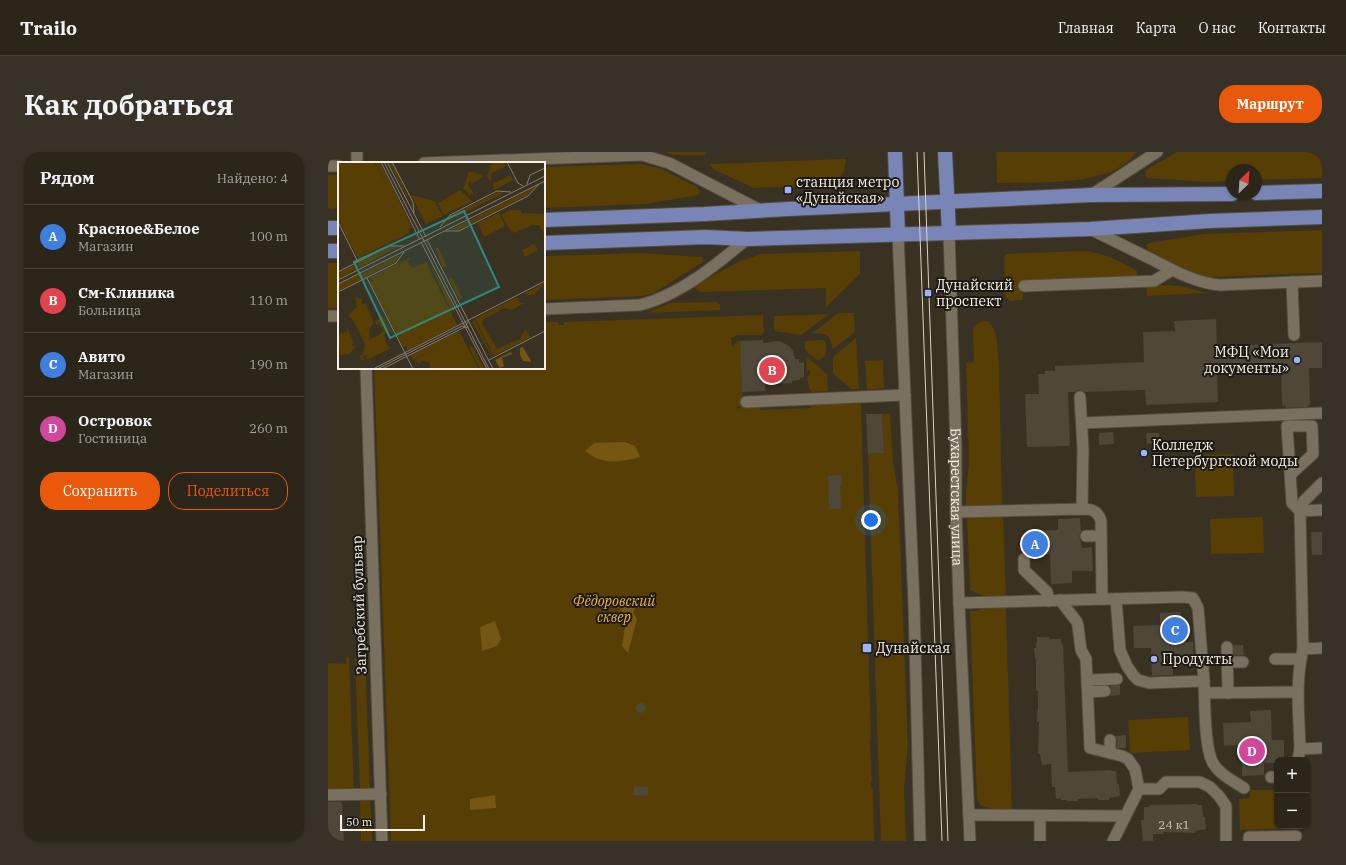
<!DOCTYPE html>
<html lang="ru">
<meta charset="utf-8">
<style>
:root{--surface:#2b251a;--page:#373127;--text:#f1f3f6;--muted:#a6a5a2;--line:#474239;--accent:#ea580c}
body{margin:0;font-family:"IBM Plex Serif",serif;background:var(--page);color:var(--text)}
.controls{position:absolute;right:12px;bottom:12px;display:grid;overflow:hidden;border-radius:8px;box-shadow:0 1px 3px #0004}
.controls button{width:36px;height:36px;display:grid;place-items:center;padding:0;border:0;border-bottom:1px solid var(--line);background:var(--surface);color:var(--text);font:20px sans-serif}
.compass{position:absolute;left:898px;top:12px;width:36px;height:36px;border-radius:50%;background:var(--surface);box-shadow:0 1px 3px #0004;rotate:25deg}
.scale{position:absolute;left:12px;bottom:10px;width:85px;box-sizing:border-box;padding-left:4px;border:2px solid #f6f0e7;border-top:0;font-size:11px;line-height:14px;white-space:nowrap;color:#f6f0e7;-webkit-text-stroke:3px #1d1913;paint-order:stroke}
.you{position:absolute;left:543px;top:368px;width:14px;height:14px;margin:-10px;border:3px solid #fff;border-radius:50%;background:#1a73e8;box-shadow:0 0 0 6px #1a73e833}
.badge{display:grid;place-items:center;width:26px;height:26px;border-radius:50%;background:var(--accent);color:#fff;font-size:13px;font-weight:700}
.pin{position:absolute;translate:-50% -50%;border:2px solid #fff;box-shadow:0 1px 4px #0006}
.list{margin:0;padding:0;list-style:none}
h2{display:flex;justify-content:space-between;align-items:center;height:52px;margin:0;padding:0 16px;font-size:17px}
h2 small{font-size:13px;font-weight:400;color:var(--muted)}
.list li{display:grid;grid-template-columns:26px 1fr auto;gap:12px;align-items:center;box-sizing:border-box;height:64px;padding:0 16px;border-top:1px solid var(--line)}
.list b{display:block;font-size:15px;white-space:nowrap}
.list p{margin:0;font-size:13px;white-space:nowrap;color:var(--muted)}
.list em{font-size:13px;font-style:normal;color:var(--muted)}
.actions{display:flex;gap:8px;padding:12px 16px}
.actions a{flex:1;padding:9px 0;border:1px solid var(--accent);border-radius:16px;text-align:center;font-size:14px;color:var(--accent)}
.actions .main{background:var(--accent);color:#fff}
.map{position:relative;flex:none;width:994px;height:689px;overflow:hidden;border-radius:16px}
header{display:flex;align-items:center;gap:24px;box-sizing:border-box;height:56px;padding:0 20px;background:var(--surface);border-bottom:1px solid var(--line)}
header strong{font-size:19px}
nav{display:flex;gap:22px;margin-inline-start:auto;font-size:14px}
.intro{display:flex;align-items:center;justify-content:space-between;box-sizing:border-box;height:96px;padding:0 24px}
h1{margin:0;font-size:28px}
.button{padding:10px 18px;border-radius:16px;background:var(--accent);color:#fff;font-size:14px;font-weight:700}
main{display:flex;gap:24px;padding:0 24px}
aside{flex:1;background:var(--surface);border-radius:16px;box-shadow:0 1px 3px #0004}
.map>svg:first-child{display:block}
.green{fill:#573e05}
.forest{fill:#755613}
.building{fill:#4f4737}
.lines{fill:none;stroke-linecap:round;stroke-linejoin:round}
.minor-casing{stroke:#534d3f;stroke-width:13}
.major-casing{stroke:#534d3f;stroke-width:16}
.minor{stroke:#79705f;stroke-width:11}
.major{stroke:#7885b6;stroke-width:14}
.tram{stroke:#d9d2c8;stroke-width:1}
.poi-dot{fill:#9db4fd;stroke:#1d1913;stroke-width:1.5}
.labels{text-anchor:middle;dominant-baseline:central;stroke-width:4;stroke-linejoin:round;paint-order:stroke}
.number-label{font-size:12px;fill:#ccc6bb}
.poi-label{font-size:14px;fill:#f6f0e7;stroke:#1d1913;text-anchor:start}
.street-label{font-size:14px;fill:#f6f0e7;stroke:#1d1913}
.park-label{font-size:14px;font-style:italic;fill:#ecb442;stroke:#1d1913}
.inset-road{fill:none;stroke:#857d71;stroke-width:1}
.view{fill:#328880;fill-opacity:0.15;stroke:#328880;stroke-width:2}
.inset-edge{fill:none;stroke:#f6f0e7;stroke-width:2}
</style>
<header>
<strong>Trailo</strong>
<nav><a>Главная</a><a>Карта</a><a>О нас</a><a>Контакты</a></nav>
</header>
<div class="intro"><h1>Как добраться</h1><a class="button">Маршрут</a></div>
<main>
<aside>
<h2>Рядом<small>Найдено: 4</small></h2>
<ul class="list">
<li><span class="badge" style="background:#3f7fe0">A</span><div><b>Красное&amp;Белое</b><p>Магазин</p></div><em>100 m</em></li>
<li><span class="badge" style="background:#e0444e">B</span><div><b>См-Клиника</b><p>Больница</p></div><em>110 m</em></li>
<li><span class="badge" style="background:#3f7fe0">C</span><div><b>Авито</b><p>Магазин</p></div><em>190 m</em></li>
<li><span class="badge" style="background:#d1479c">D</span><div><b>Островок</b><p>Гостиница</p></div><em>260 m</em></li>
</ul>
<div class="actions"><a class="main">Сохранить</a><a>Поделиться</a></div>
</aside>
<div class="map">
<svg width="994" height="689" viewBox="0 0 994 689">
<rect width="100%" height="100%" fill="#393122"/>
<g class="green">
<path d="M336,0H378V3H345Z"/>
<path d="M668,0H809L797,12L782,21L781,20C749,33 704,30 669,31Z"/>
<path d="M849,0H994V26L928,28V18H904V29L878,30L820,26L817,24L818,18Z"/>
<path d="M518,7L516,19L512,25L508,29L499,33L426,36L385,17L382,12Z"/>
<path d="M313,12L331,16L369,35L372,40L371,43L317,52L216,56V15Z"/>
<path d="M0,23H9V26L10,54L6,57L0,56Z"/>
<path d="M994,78V121L882,125L860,119L820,98L818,93L821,91L876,82Z"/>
<path d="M532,99V122L498,155V136L374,140L370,139L367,136L368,131L370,132L412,109L434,102Z"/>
<path d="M756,99C776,101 792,109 809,119V125L694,130L695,148L682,149L677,145L676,106L678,102Z"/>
<path d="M312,101L374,105L376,109L326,141L315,144L216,148V104Z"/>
<rect x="0" y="111" width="11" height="45"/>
<path d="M839,133L857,135L879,141L819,144L818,134Z"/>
<path d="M388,150L392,153V158L319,161L342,151Z"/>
<path d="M510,161H526L527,180L505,197L501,185L496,182L485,181Z"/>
<path d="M501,162L473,183L446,179V164Z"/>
<path d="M435,163L436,180L433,183H410L403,186L404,195L409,189H412L415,253L409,255V257L416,254L434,253L432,258L483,256V253L531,251L533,252L543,586H542V592L544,630L543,629V635L545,637L546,689H63L46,216H216V170H230L231,173H236V170Z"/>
<path d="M655,169H659C671,177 669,198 671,211L674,356L638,355V340L641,312L638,211L646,210L645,176L647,173Z"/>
<path d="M528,186L531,237H523L505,221V207L506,204Z"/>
<path d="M490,188H495L498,191V203L490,209L477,198V189Z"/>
<path d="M478,204L499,222L500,239L484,240L481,236L479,225L482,222V217L479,220Z"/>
<path d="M555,208L556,236L539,238L537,209Z"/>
<path d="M554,262H562L565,309L570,338L580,593L576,638L578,689H553L540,302L556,301Z"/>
<path d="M905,302L906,344L868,345L867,303Z"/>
<path d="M675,363L678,445H658L642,438L639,365Z"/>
<path d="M935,365L936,401L883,402L882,367Z"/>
<path d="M658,456H678L684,657H666L652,653L649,646L642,460Z"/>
<path d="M19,505H21L26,639H0V511L18,512Z"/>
<path d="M37,505L42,636L32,637L27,506Z"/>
<path d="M860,565L862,598L802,601L800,568Z"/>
<path d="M922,638H949V674H955V677L912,678L911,647L922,646Z"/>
<path d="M32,647H42L44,689H33Z"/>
</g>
<g class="forest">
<path d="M297,290L307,294L312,305C298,309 281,312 268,306C264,304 260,301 257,299L266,291Z"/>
<path d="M309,447L308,455L305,461L309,467L300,501L294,494L298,468L291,454L302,448Z"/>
<path d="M167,469L173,487L169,494L154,499L152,475Z"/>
<path d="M167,643L168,656L142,658V647Z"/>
</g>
<g class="building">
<path d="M888,167L889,194L994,190V216H981L982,253H980L979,255L958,256L957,253L954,254L953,217L889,219L890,250L818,253L817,238L756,240L751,238L747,240H740L742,294L699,295L697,242H711L710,222H717V219H727V214L816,210L815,180L847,179L846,169Z"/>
<path d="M435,188V191L451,189L456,191L462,195L465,199L467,207H471V211L476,210V225L472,226V228L464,229V231L437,233V239L414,240L412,189Z"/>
<path d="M538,262H554L556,301L540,302Z"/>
<path d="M785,280L786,292L771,293V281Z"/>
<path d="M818,281H831V291L819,292Z"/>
<path d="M514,323V333H512L513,357H501L500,324Z"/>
<path d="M752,366L753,380L751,384L753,389L754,396L764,395L765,419H744V431L723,432L722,402L705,403L704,379L730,378V367Z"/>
<path d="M983,380H994V403H984Z"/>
<path d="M853,460L854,490H865L866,513L845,514V523L824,524L823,496H806L805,474L832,473V461Z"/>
<path d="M709,485H721V487H733L734,492H735L740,620L783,618V619H788L789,632H791L792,644L781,646V648H770V646L750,647V649H739V648H733V646L728,647L727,635H724L723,612L714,613L712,602H710L711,570H709V559H710V539H708V507H707L706,496H708V491H709Z"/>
<path d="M905,493H915L916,503H906Z"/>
<path d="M792,533V543L782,544L784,539L782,534Z"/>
<circle cx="313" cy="556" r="5"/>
<path d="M943,558L944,588H956V608H949V611H936V623L914,624L913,593L896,594L895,571L923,570L922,559Z"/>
<path d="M798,583V596H789V588L787,584Z"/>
<path d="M306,634L320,635V644L306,643Z"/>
<path d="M0,650H14L16,689H0Z"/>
<path d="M869,652V653H874L875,665H877L878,677L867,679V681L835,680L836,682H825V689H815L813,668H816V655H821V653Z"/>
</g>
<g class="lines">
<g class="minor-casing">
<g id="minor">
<path d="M29,0V11"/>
<path d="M96,11L314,3L341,11L432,58"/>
<path d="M0,14H11"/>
<path d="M763,43L829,0"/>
<path d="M762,77C782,87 803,97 823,107C845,118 867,131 892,133L994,129"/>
<path id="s1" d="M621,81L628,295V360L631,451L642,689"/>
<path d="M570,82L586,452L592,689"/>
<path d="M964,130L966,183"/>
<path d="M696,134L826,129L844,118"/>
<path d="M216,157L312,153C352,143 388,113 419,87"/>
<path d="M0,164H11"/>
<path d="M38,216L54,689"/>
<path d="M752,245L755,297L754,357"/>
<path d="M418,250L577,243"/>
<path d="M754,271L994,261"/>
<path d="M962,323L985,302L984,274H959L964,351L972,359L994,358"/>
<path d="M628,360L754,357C764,357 770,359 773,369L774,447"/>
<path d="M758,384H773"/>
<path d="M696,407V418L719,440L721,449"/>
<path d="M788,447L792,498L799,514L805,523L810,528L821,531L876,529C877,548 876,596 885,611C891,622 905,629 916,636"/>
<path d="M732,448L749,470L750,474L753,498L758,507L762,596L794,604L800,607L807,617L811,637L785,689"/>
<path d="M631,451L854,445L865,446L870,456L876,529"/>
<path d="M899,495L900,541"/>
<path d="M975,497L972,359L975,350L994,331"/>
<path d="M947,507H973"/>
<path d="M899,510H915"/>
<path d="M759,528L789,527"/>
<path d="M760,540L777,539"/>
<path d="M877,541L970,540"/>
<path d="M782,588V601"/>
<path d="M972,597L994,596"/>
<path d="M970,608L972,597C971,563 967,530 975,497L994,496"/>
<path d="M943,625H949"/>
<path d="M811,637H831L838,630H872L882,635L891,644L898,654V689"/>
<path d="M0,643L53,642"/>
<path d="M641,663L797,664"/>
<path d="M712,664V689"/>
<path d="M921,689V685H934"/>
<path d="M934,689V685L968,684"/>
</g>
</g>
<g class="major-casing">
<g id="major">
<path d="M567,0L570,82"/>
<path d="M617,0L621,81"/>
<path d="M928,41L994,39"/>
<path d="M216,68L377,62L460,57L763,43L904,42"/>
<path d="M0,76H11"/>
<path d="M216,91L378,85L419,87L762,77L882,69L994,65"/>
<path d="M0,99H11"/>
</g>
</g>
<use href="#minor" class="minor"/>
<use href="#major" class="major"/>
<g class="tram">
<path d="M589,0L614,689"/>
<path d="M596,0L620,689"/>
</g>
</g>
<g class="poi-dot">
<rect x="456" y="34" width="8" height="8" rx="2"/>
<rect x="596" y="137" width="8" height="8" rx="2"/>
<circle cx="969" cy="208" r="4"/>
<circle cx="816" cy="301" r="4"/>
<rect x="534" y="491" width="10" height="10" rx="2"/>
<circle cx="826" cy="507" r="4"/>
</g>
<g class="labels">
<g class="number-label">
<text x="846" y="672">24 к1</text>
</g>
<g class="poi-label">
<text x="468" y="30">станция метро<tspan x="468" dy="16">«Дунайская»</tspan></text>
<text x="608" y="133">Дунайский<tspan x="608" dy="16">проспект</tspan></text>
<text x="961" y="200" text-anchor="end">МФЦ «Мои<tspan x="961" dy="16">документы»</tspan></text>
<text x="824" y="293">Колледж<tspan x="824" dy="16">Петербургской моды</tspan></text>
<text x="548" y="496">Дунайская</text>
<text x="834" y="507">Продукты</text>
</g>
<g class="street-label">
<text stroke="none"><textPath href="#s1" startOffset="264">Бухарестская улица</textPath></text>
<text transform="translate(31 453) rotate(-92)">Загребский бульвар</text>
</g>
<g class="park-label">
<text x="286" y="449">Фёдоровский<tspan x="286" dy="16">сквер</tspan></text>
</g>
</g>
<g transform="translate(10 10)">
<rect width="207" height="207" fill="#393122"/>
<path d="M0,0H36L50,26L37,0H42L74,66L70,67L72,71L20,96L0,58ZM51,0H54L75,46L74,45ZM154,0H166L168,4L154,11L153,21L149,14ZM131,9L146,14L133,22V19L131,20L130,23L136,31L132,33L125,27ZM173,13L175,18L156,28L155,22ZM197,25L190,33L120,68H112ZM122,28L134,39L106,53L100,41ZM160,30L166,31L107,60L112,54ZM73,33L96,39L105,54L88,62ZM172,48H183V51L207,52V74L201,63H194L177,71L173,69L163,53ZM161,51L167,64L146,75L140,61ZM196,82L200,88L187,95L184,88ZM51,85H59L21,106L19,101ZM97,85L100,86L109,104L105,106ZM63,92L58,99L26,116L24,112ZM73,95L70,100L75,106L88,100L119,163L70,188L68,184L65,185L31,119H36L31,116ZM91,100L111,135L117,151L113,148ZM18,102L20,106L0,117V111ZM23,111L26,116L0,129V123ZM114,115L125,137H121L111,117ZM207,121L196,133H189L187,131ZM17,135L24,137V142L27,141L36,160L31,167L32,177L41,173L44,176L41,173L46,168L41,162L38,163L37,159L45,154L52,169L46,172L50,185L52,184L53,186L29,198L28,193H25L26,198L24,199L23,195L20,196L25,192L27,182L15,158L10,154L19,145ZM179,135L182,141H186L174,148L166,146L146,157L144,161L159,187L182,177L187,167L193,175L156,194L137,157ZM136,157L154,193V195L135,161ZM9,165L15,179L14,183L18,185L12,184L18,185L11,192L2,193L0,172L1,175L2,171L6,172L5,169L9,171ZM121,169L141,207H91L92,200L83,199L82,202L76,198L113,179L75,198L73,193ZM134,184L142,199L147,207H142L131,185Z" fill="#573e05"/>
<path d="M185,185L193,199L192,200L185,199L182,193V186ZM173,190L174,192L164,196L166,204L162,206L157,198Z" fill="#755613"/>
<path class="inset-road" d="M43,0L82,78M46,0L151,207M49,0L88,75M54,0L75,40L76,51M169,0L180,21L185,24M189,22L192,13L207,6M0,60L20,100M102,65L112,53L159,29L173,30M107,69H121L190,34L201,22M89,78L155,207M83,80L149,207M0,110L51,84H66M29,116L75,207M0,118L207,14M0,122L207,19M0,130L58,101L66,90M151,198L207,169M35,207L207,119M39,207L124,164L131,166M44,207L127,165L130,160"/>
<path class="view" d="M126,49L161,125L52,176L16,100Z"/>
<rect width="207" height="207" class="inset-edge"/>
</g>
</svg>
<div class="controls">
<button>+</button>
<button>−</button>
</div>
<svg class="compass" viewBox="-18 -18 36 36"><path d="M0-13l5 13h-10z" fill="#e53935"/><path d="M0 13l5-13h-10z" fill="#a6a5a2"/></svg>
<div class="scale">50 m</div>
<div class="you"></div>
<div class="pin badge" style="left:707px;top:392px;background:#3f7fe0">A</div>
<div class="pin badge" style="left:444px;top:218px;background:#e0444e">B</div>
<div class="pin badge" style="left:847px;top:478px;background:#3f7fe0">C</div>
<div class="pin badge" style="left:924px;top:599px;background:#d1479c">D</div>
</div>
</main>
